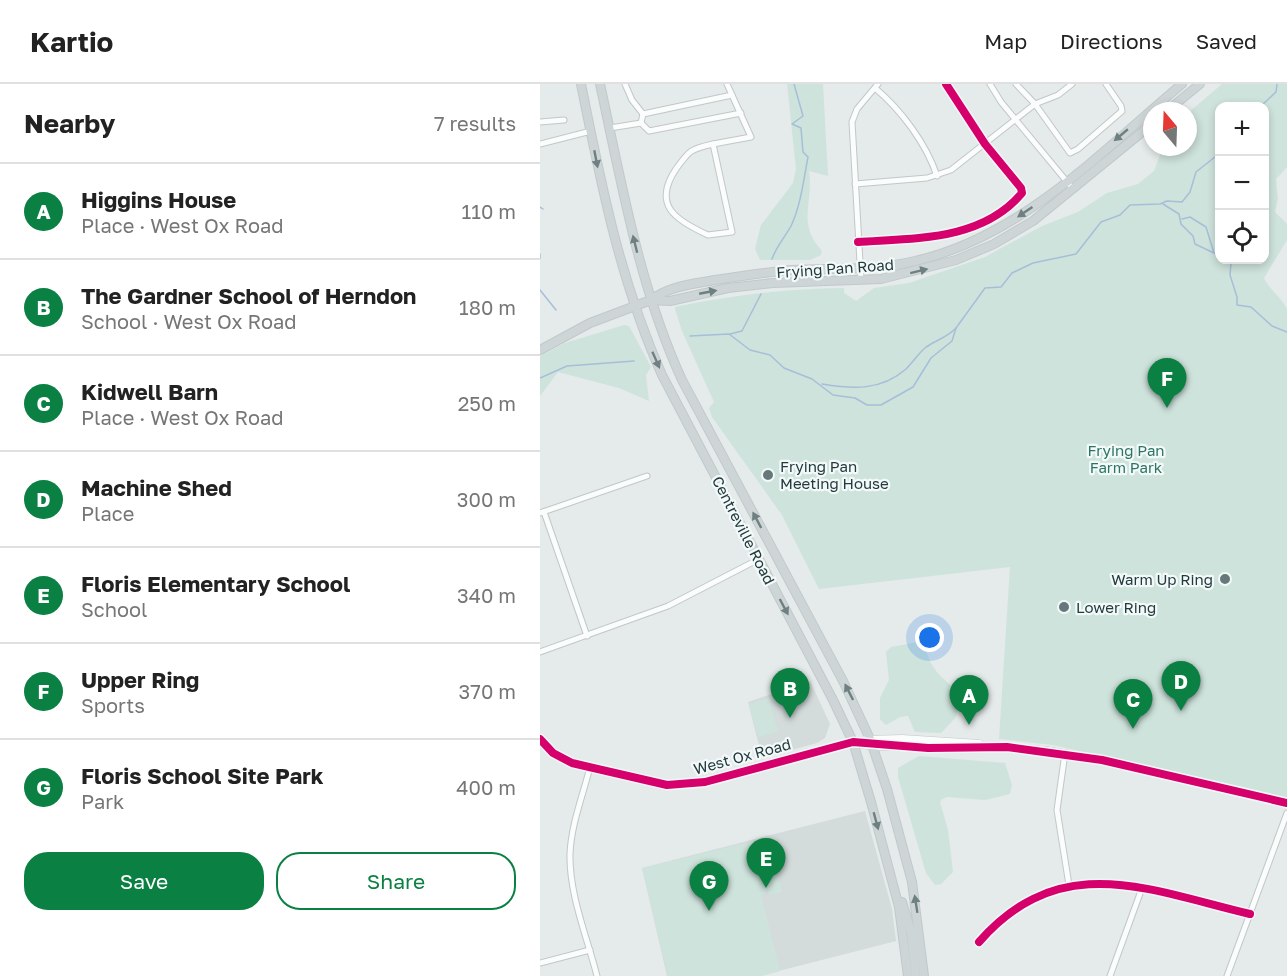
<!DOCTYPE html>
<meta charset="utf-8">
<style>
:root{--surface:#fff;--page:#f2f2f2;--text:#222;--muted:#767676;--line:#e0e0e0;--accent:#0b8043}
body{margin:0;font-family:"Golos Text",sans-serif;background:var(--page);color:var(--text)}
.controls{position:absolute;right:18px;top:18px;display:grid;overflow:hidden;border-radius:12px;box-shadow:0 3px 9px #0003}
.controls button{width:54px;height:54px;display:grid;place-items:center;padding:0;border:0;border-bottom:2px solid var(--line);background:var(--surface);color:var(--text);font:30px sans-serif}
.compass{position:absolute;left:603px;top:18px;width:54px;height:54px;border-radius:50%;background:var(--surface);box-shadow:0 3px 9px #0003;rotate:341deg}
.you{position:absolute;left:390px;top:554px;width:21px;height:21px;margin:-15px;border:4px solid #fff;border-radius:50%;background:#1a73e8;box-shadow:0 0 0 9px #1a73e833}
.badge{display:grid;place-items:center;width:39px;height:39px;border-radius:50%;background:var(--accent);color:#fff;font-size:20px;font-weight:700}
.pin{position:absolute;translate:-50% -50px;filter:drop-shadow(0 2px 3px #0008)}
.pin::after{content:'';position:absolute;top:32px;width:21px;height:18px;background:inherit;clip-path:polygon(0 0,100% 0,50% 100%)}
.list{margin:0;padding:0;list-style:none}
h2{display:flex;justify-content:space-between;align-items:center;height:78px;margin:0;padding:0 24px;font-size:26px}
h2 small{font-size:20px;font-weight:400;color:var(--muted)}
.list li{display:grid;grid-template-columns:39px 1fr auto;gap:18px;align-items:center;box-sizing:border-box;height:96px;padding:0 24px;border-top:2px solid var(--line)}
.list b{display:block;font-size:22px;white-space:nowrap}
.list p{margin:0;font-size:20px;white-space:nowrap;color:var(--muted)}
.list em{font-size:20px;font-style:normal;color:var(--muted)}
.actions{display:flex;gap:12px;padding:18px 24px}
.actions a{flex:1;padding:14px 0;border:2px solid var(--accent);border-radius:24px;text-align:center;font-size:21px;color:var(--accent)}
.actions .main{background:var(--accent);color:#fff}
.icon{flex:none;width:33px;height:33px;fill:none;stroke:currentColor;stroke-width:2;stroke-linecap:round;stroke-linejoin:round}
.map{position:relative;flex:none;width:747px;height:892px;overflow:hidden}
header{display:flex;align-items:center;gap:36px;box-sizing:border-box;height:84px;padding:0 30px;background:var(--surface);border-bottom:2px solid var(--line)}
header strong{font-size:28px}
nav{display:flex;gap:33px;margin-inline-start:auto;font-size:21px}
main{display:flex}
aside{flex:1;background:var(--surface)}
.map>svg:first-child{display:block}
.built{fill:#d3dbdb}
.green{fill:#cee3dc;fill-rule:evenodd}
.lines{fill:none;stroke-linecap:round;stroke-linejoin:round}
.stream{stroke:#a6bfd8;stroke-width:1.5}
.minor-casing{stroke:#c2c7c7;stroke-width:7}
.secondary-casing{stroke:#c0c8c8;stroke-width:9}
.primary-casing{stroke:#c1c9ca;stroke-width:10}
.minor{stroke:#fbfcfc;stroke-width:5}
.secondary{stroke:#fbfcfc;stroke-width:8}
.primary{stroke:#ced5d6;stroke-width:8}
.cycleway-casing{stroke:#f3f9f8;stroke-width:11}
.cycleway{stroke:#d6006c;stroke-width:8}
.oneway{fill:#6f8082}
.poi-dot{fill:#66787a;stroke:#f3f9f8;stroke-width:2}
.labels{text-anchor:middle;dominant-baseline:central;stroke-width:4.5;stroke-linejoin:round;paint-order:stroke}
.street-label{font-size:15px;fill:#223b3e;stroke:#f3f9f8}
.park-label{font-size:15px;fill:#2c7563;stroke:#f3f9f8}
.poi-label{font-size:15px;fill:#223b3e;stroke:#f3f9f8;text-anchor:start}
</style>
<header>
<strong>Kartio</strong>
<nav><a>Map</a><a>Directions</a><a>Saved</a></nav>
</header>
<main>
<aside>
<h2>Nearby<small>7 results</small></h2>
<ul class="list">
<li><span class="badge">A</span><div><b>Higgins House</b><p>Place · West Ox Road</p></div><em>110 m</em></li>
<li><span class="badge">B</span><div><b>The Gardner School of Herndon</b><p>School · West Ox Road</p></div><em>180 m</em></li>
<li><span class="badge">C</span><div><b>Kidwell Barn</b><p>Place · West Ox Road</p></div><em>250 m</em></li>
<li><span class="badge">D</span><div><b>Machine Shed</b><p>Place</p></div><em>300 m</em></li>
<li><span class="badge">E</span><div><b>Floris Elementary School</b><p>School</p></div><em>340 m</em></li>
<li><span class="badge">F</span><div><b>Upper Ring</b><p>Sports</p></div><em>370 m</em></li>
<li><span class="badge">G</span><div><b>Floris School Site Park</b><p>Park</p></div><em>400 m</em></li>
</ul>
<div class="actions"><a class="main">Save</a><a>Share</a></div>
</aside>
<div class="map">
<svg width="747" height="892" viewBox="0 0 747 892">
<rect width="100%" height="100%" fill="#e5eaea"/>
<g class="built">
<path d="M270,597L290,640L285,654L277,659L222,674L208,618Z"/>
<path d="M325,727L352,825L356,857L219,892H127L102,784Z"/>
</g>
<g class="green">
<path d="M247,0H283L288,92L269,87C274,119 256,139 282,167L281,171L270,176H220L215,165L221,141L253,99L256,85Z"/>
<path d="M682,0H747V83L736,95L738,115L735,128L747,140V156L724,194C728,204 741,213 747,225V714L513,661L459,655L470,483L279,505L242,431L172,333L169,324L174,318L142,247L135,225V223C192,211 246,205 304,204V209L316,217L334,204L369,199L445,173L502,142L538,128L567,109L598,100L614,87L623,63H648V29ZM680,22H724V176H680Z"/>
<path d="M84,241L89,242L111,283L106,291L109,317L79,304L18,288L0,312V272L25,259Z"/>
<path d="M378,558C387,562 387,573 392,581C405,603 423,599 416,633L401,649L375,648L368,632L360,633L346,641L340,635V614L349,596L346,568L351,563Z"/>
<path d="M229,614L238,648L218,653L209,620Z"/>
<path d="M379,672L465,679L472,701L470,710L445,716L407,713L402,715L400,718L408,746L413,788L401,800L395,801L386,789L358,693V684Z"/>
<path d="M214,757L227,809L221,811L240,887L222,892H128L102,784Z"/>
<path d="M237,787L242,808L229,811L224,790Z"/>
</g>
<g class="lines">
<g class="stream">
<path d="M721,22L736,8L737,0"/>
<path d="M623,120L639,130L641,140L653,152L655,160L674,169"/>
<path d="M0,123L3,125"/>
<path d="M642,135L650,133L666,143L674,169L680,174"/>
<path d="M0,170V174"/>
<path d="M232,175C236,163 245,153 251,142C261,121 264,93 268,73L263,68L261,44L252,40L263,32L254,0"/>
<path d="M686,176L691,179L690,191L697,213V221L711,223L732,242L747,248"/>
<path d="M0,206L16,226"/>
<path d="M190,250L202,247L221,210"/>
<path d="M150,252L189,250L210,266L230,271L244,284L272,295L293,311L315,314L327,321H341L373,303L391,274L412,257L416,244L445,204L461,203L472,189L493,179L536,170L561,138L580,131L590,121L620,120L627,117L642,118L650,108L656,88L680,69"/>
<path d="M0,294L27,282L94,277"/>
<path d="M282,300C313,305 341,307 366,285C373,278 378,270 385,264C395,256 407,254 416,244"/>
</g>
<g class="minor-casing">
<g id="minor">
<path d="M85,0L92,16L103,30"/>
<path d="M450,0L461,18L533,105"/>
<path d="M476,0L495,20L530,69L538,65L582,27L581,22L566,0"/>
<path d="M335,4C361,26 386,59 397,92"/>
<path d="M0,38L24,36"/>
<path d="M101,39L109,47L201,29"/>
<path d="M101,39L103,30L192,11"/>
<path d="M70,44L101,39"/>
<path d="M0,60L51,47"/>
<path d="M173,60L192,148L168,151C135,136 112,121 136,85C149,67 150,65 173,60Z"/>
<path d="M173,60L211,53L187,0"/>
<path d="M315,100L387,94L411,86L495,20L518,11L532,0"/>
<path d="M318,158C375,154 442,157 482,109L481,104L445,60L406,0"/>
<path d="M321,196L312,38L317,25L338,0"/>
<path d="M4,428L47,552"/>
<path d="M0,429L107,392"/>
<path d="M0,568L128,522L219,475"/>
<path d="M0,655L13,669L32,679L131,701L165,698L313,658"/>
<path d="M525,669L517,726L529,801"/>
<path d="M50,683C43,711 31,741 30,770C29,810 47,853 57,892"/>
<path d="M439,858C521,765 608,806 710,830"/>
<path d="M0,879L50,866"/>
<path d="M570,892L602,804"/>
<path d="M687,892L747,729"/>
</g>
</g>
<g class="secondary-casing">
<g id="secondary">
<path d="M326,656L362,655L439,660"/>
<path d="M313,658L333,662L467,663L507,667L562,676L747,719"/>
</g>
</g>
<g class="primary-casing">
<g id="primary">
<path d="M41,0C61,100 80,197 122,291L293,616L313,658L331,718L359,823L368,892"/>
<path d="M60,0C82,101 99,202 142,296L303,597L330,655L347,705L372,798L384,892"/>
<path d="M627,27L660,0"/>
<path d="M111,216C129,202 153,200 175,196C201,192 226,188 252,186C294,184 334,187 375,177C481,153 561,68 642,0"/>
<path d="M0,266L50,239L111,216L130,217L188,204L233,199L341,195L416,176L454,160L493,137L612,40"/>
<path d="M362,818L371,848L376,892"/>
</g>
</g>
<use href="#minor" class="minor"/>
<use href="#secondary" class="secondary"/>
<use href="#primary" class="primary"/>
<g class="cycleway-casing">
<g id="cycleway">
<path d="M318,158C375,154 442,157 482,109L481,104L445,60L406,0"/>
<path d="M0,655L13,669L32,679L127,701L165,698L313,658L388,664L467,663L562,676L747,719"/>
<path d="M439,858C521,765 608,806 710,830"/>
</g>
</g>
<use href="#cycleway" class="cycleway"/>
</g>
<defs><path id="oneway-solid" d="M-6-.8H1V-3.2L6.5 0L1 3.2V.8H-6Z" transform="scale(1.5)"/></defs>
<g class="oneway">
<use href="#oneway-solid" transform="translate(581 51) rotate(140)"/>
<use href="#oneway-solid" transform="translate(56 75) rotate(79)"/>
<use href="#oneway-solid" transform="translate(485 128) rotate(146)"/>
<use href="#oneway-solid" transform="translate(95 160) rotate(-104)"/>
<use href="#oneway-solid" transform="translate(379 187) rotate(-14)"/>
<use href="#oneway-solid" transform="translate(168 208) rotate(-11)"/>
<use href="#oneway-solid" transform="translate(116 276) rotate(66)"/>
<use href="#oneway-solid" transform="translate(217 436) rotate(-118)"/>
<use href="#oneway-solid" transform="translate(244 523) rotate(62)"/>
<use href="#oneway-solid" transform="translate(309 608) rotate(-117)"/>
<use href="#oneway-solid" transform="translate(336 737) rotate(75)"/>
<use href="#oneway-solid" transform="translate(376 820) rotate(-99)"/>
</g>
<g class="poi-dot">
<circle cx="228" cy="391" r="6"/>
<circle cx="685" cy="495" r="6"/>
<circle cx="524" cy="523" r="6"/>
</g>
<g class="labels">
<g class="street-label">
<text transform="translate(295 184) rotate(-4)">Frying Pan Road</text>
<text transform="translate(204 446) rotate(63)">Centreville Road</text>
<text transform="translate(202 672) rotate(-15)">West Ox Road</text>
</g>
<g class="park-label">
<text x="586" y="366">Frying Pan<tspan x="586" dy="17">Farm Park</tspan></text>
</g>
<g class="poi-label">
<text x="240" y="382">Frying Pan<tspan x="240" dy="17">Meeting House</tspan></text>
<text x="673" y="495" text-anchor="end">Warm Up Ring</text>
<text x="536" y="523">Lower Ring</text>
</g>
</g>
</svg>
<div class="controls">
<button>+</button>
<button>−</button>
<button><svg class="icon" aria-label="locate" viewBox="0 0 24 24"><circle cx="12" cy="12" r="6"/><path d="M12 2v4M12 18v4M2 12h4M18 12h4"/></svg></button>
</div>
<svg class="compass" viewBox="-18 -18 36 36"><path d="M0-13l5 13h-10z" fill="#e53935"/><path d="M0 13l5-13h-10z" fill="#767676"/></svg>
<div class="you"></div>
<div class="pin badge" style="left:429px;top:641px">A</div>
<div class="pin badge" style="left:250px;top:634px">B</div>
<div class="pin badge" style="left:593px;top:645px">C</div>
<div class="pin badge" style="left:641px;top:627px">D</div>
<div class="pin badge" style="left:226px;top:804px">E</div>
<div class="pin badge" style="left:627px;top:324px">F</div>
<div class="pin badge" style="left:169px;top:827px">G</div>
</div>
</main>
